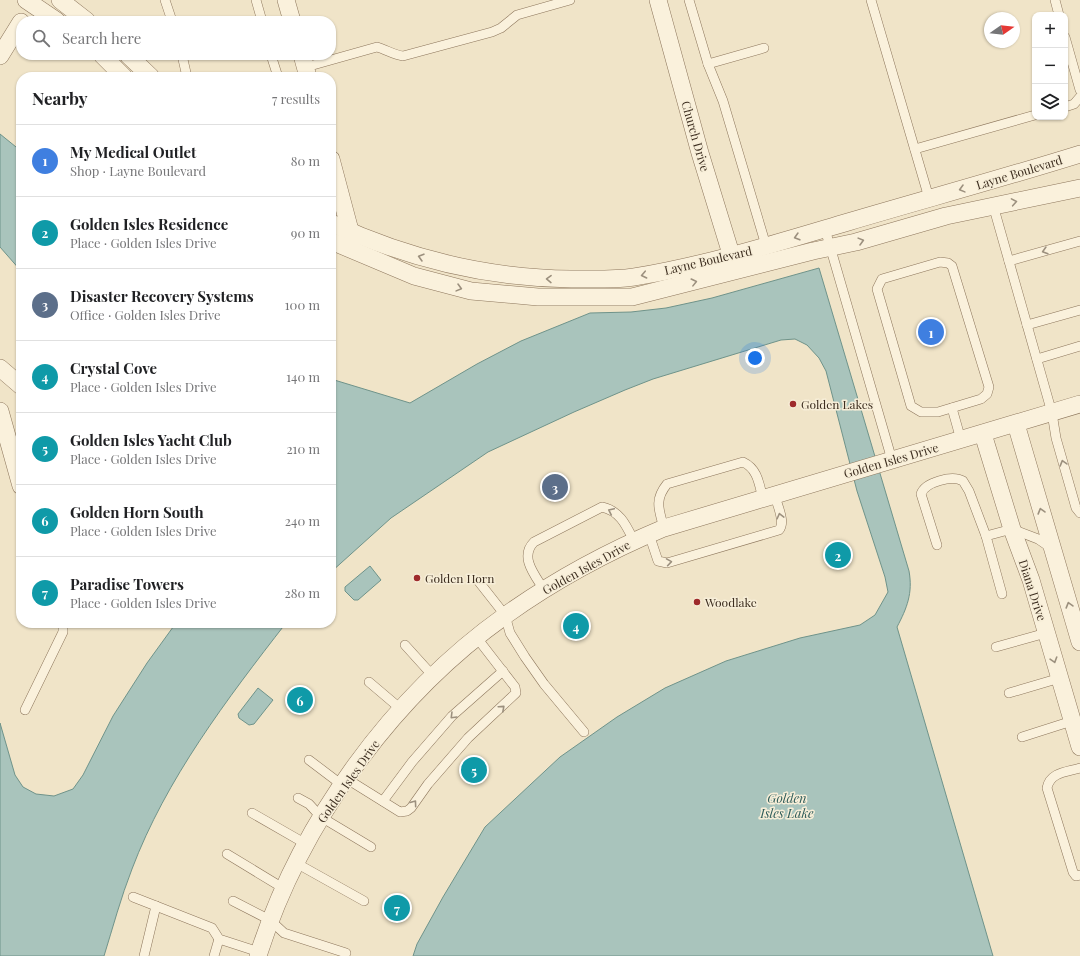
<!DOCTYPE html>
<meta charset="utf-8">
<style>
:root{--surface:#fff;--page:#f6f6f6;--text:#202124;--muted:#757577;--line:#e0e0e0;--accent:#0b8043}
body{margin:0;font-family:"Playfair Display",serif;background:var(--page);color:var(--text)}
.controls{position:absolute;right:12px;top:12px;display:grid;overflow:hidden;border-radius:8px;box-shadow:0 1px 3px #0004}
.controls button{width:36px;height:36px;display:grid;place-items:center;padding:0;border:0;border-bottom:1px solid var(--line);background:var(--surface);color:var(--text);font:20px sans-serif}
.compass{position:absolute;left:984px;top:12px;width:36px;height:36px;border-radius:50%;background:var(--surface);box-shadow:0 1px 3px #0004;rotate:76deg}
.you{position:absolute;left:755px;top:358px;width:14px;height:14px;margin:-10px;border:3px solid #fff;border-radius:50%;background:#1a73e8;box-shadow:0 0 0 6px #1a73e833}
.badge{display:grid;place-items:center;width:26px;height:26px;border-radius:50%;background:var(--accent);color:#fff;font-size:13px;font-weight:700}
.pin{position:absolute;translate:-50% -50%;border:2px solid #fff;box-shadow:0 1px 4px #0006}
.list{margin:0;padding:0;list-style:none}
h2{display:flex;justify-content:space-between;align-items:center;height:52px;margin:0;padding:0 16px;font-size:17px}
h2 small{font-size:13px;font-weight:400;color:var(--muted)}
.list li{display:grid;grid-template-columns:26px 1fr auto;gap:12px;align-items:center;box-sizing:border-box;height:72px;padding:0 16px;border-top:1px solid var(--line)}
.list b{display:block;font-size:15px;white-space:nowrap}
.list p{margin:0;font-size:13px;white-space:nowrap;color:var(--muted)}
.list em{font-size:13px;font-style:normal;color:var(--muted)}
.icon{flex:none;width:22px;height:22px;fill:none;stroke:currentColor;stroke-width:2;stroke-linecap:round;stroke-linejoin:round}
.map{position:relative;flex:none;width:1080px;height:956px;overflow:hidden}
.search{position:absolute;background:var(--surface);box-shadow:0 1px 3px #0004;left:16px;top:16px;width:320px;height:44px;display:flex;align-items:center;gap:10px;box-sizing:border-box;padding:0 14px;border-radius:16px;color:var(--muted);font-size:15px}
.panel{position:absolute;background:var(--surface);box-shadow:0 1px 3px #0004;left:16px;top:72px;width:320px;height:556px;border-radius:16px}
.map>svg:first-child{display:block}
.water{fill:#a9c4bc;stroke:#6f938a}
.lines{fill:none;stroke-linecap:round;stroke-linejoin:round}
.service-casing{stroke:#8d765c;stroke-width:10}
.minor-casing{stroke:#8d765c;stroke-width:18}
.service{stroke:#faf1dc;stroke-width:9}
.minor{stroke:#faf1dc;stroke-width:17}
.oneway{stroke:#9c907e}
.poi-dot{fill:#9e2a2b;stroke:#f7eed8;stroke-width:1.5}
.labels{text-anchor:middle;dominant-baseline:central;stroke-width:3;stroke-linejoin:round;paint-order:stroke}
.street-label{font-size:12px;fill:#3d2e20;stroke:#f7eed8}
.poi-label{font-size:12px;fill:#3d2e20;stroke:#f7eed8;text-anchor:start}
.water-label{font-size:13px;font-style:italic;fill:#2f5d5a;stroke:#f7eed8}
</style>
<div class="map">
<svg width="1080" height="956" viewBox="0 0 1080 956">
<rect width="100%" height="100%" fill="#f0e4c8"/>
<g class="water">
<path d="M0,134L21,151V271L0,247Z"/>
<path d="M819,268L909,571C913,593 907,608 897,627L993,956H413L417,944L443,897L485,827L560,757L617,717L665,688L726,661L800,638L860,625L875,615L888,592L885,577L857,491L826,371L819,358L807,345L795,339L781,340L653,379L625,390L574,412L488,452L391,518L331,572V379L410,403L477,364L521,341L590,313L631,312L666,308L712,298Z"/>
<path d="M370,566L381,580L358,600H354L345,591V587Z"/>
<path d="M176,623H286C227,699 166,779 132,869C121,897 113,927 104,956H0V723L15,775L23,787L36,794L54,796L73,789L83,775L113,716L147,663Z"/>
<path d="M258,688L273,700L254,724L249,725L239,718L238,714Z"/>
</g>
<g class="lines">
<g class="service-casing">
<g id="service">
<path d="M165,0L172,21"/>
<path d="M256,0L262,21"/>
<path d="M689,0L708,64L723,101L767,249"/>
<path d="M871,0L929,198"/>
<path d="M1055,0L1059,15"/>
<path d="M1065,37L1080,90"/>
<path d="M182,55L187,77"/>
<path d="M271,55L278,77"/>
<path d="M708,64L764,48"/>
<path d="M306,67L377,47C387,50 394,55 403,56L492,32L501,28L517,15L570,0"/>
<path d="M1065,107L1074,104L1080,97"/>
<path d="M915,149L1035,115"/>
<path d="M993,205L1052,413L1056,438L1076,508L1080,513"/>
<path d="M825,229L892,460"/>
<path d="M1009,261L1080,241"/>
<path d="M940,262L948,263L952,266L989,387L987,394L981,399L938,412H921L911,406L877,289L882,279Z"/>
<path d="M1027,325L1080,310"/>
<path d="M1037,359L1080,346"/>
<path d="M952,408L961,440"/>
<path d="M664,528C659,510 654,500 667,484L743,462C758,469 759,484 763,499"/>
<path d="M649,534L658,561L667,563L779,530C786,522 777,505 775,496"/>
<path d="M937,545L921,494C925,482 952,475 963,481L969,491L986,536"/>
<path d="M479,582L505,615L510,633L525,657L544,684L584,732"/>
<path d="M544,590C535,575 519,557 534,542L602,507C620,511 626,525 634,541"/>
<path d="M1002,594L986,536L1012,529L1038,539L1051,548"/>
<path d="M405,645L433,676"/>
<path d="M996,647L1046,633"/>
<path d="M369,682L402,710"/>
<path d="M1009,693L1060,678"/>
<path d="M25,710L63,632V623"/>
<path d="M1022,737L1072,721"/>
<path d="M309,760L342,785"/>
<path d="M1080,768C1067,772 1050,772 1047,788L1073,872L1076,876L1080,875"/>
<path d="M347,779L400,812L407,811L411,808L428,784L468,738L516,693L515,687L477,638"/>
<path d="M298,798L309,804L321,817L371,847"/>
<path d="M383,801L412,762L452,716L503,671"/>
<path d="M252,813L306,844"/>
<path d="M227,854L283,888"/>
<path d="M296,863L364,901"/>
<path d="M133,897L156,906L144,956"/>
<path d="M233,901L270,920L284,933L346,953"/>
<path d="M156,906L212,928L219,939L259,952"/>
<path d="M214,956L219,939"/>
</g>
</g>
<g class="minor-casing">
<g id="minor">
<path d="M26,0L57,21"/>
<path d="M60,0L87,21"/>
<path d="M286,0L292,21"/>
<path d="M658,0L700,153L735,267"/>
<path d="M102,55L124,77"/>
<path d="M128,55L151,77"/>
<path d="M302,55L308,77"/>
<path d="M0,56L21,22"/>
<path d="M331,159L352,238"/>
<path d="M331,223C408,259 486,278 571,279C592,279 614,280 634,277C707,265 777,243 848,222C926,199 1003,178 1080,154"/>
<path d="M331,241L414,276L471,291L538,297H632L813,251L856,242L946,216L1080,188"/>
<path d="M0,368L21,386"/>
<path d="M0,411L21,486"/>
<path d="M1016,424L1080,642"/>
<path d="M983,434L1012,529L1031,580L1080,747"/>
<path d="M258,956C300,823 392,696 506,615C555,580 609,551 664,528L1080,404"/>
</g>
</g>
<use href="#service" class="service"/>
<use href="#minor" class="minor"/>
</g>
<defs><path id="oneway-chevron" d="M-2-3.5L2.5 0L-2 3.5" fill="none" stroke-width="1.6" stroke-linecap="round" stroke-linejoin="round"/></defs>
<g class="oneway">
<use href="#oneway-chevron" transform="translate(962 189) rotate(165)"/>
<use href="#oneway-chevron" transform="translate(1014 202) rotate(-10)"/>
<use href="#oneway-chevron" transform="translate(797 237) rotate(164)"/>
<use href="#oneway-chevron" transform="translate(861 241) rotate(-15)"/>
<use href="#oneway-chevron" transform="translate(1045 251) rotate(164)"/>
<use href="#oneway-chevron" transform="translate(421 257) rotate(-164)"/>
<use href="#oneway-chevron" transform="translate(644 275) rotate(168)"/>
<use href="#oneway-chevron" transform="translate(549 279) rotate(-179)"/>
<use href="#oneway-chevron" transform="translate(694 282) rotate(-14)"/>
<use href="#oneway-chevron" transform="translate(459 288) rotate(15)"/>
<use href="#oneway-chevron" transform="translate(1063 463) rotate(-106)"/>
<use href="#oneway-chevron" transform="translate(611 511) rotate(-155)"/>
<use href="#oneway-chevron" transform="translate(1041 511) rotate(-106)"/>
<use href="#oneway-chevron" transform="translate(780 516) rotate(-104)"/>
<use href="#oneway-chevron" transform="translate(669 562) rotate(-9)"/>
<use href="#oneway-chevron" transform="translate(1069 605) rotate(-106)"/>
<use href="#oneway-chevron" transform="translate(1054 660) rotate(73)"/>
<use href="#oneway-chevron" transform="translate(502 708) rotate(-42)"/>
<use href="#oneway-chevron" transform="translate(453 716) rotate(135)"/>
<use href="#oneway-chevron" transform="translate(414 803) rotate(-54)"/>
</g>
<g class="poi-dot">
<circle cx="793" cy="404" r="4"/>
<circle cx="417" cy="578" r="4"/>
<circle cx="697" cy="602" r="4"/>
</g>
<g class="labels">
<g class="street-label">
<text transform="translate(696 136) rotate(74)">Church Drive</text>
<text transform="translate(1019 172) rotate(-17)">Layne Boulevard</text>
<text transform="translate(708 260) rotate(-13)">Layne Boulevard</text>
<text transform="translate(891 460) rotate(-16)">Golden Isles Drive</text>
<text transform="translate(586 567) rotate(-29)">Golden Isles Drive</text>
<text transform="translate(1033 590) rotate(72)">Diana Drive</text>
<text transform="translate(348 781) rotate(-55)">Golden Isles Drive</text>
</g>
<g class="poi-label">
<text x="801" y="404">Golden Lakes</text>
<text x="425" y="578">Golden Horn</text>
<text x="705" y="602">Woodlake</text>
</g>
<g class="water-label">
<text x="787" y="797">Golden<tspan x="787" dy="15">Isles Lake</tspan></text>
</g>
</g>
</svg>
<div class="controls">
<button>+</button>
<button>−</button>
<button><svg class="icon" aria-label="layers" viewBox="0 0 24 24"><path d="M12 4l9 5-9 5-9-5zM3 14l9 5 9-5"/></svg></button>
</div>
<svg class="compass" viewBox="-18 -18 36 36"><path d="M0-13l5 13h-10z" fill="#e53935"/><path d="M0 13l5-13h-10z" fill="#757577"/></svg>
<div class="you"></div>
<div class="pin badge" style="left:931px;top:332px;background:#3f7fe0">1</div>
<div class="pin badge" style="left:838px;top:555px;background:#0f9aa8">2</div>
<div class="pin badge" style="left:555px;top:487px;background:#5c6f8a">3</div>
<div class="pin badge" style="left:576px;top:626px;background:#0f9aa8">4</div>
<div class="pin badge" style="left:474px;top:770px;background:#0f9aa8">5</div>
<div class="pin badge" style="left:300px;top:700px;background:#0f9aa8">6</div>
<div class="pin badge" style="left:397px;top:908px;background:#0f9aa8">7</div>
<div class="search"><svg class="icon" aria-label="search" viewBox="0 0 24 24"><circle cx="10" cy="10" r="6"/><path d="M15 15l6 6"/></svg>Search here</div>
<section class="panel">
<h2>Nearby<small>7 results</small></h2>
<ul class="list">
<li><span class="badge" style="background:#3f7fe0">1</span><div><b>My Medical Outlet</b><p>Shop · Layne Boulevard</p></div><em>80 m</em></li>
<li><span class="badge" style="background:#0f9aa8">2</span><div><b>Golden Isles Residence</b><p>Place · Golden Isles Drive</p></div><em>90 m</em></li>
<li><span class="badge" style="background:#5c6f8a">3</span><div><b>Disaster Recovery Systems</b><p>Office · Golden Isles Drive</p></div><em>100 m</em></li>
<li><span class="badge" style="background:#0f9aa8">4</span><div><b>Crystal Cove</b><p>Place · Golden Isles Drive</p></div><em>140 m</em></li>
<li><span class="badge" style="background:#0f9aa8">5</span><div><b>Golden Isles Yacht Club</b><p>Place · Golden Isles Drive</p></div><em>210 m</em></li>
<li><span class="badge" style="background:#0f9aa8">6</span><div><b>Golden Horn South</b><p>Place · Golden Isles Drive</p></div><em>240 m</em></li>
<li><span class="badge" style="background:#0f9aa8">7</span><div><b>Paradise Towers</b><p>Place · Golden Isles Drive</p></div><em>280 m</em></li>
</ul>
</section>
</div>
